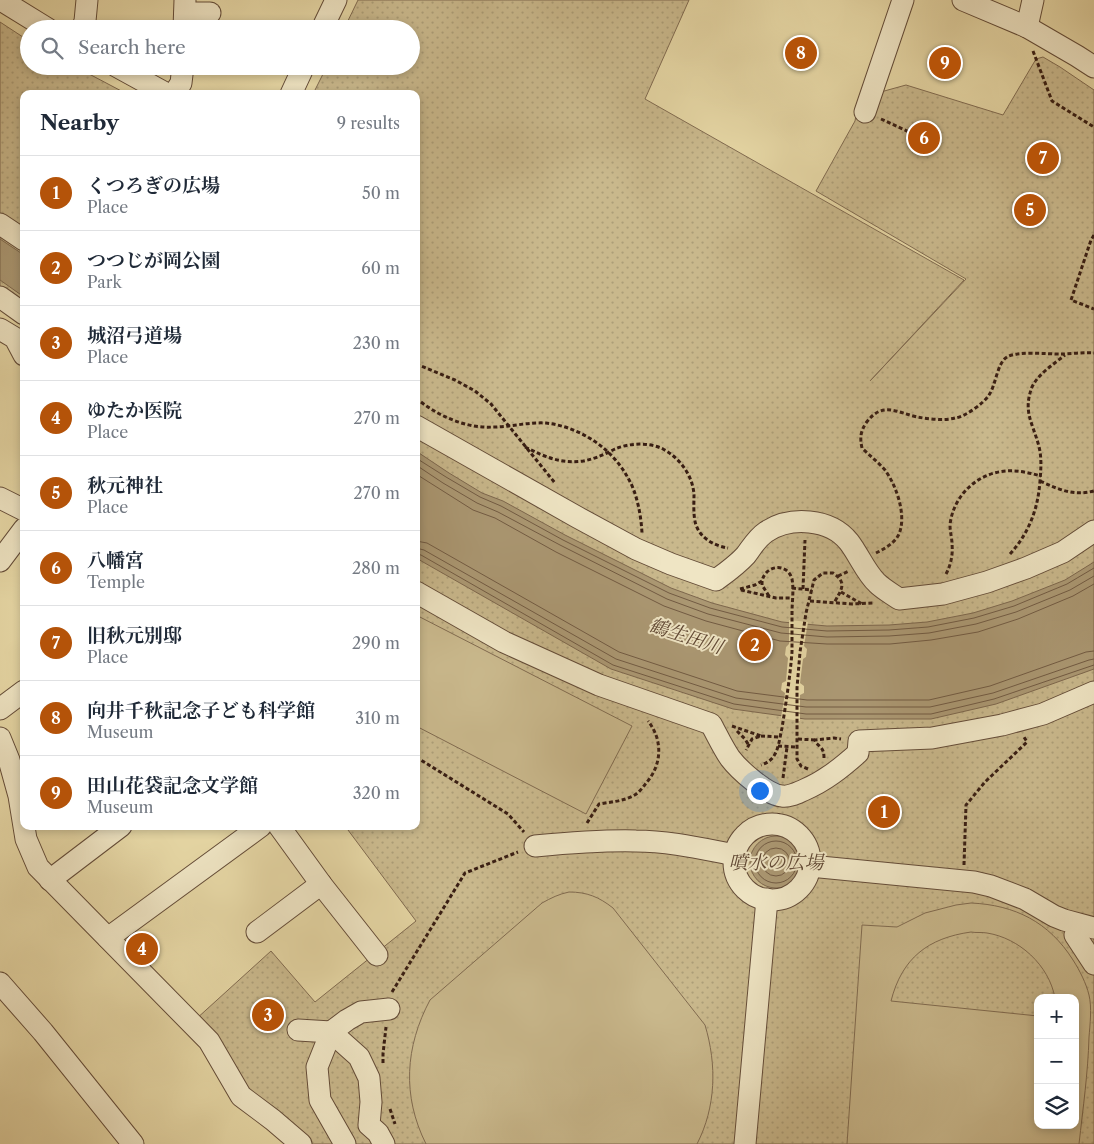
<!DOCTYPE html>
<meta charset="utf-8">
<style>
:root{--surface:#fff;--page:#f2f2f3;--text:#1f2937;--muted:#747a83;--line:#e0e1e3;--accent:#b45309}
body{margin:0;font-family:"Libre Caslon Text","Noto Serif JP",serif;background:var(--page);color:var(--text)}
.controls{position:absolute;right:15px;bottom:15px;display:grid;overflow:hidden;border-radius:10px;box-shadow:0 2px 8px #0003}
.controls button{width:45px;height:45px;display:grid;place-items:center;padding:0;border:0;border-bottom:1px solid var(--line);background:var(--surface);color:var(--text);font:25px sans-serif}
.you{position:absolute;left:759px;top:790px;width:18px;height:18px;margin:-12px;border:4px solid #fff;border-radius:50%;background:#1a73e8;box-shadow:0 0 0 8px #1a73e833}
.badge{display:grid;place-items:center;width:32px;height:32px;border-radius:50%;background:var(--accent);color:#fff;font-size:16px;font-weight:700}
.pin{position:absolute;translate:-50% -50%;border:2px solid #fff;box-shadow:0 1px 5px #0006}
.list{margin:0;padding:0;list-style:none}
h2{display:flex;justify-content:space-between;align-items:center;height:65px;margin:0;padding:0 20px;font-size:21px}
h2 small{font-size:16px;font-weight:400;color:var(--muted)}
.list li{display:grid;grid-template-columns:32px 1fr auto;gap:15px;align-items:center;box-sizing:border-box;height:75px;padding:0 20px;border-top:1px solid var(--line)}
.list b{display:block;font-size:19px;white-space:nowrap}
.list p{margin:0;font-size:16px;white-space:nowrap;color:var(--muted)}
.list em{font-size:16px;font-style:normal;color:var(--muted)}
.icon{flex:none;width:28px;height:28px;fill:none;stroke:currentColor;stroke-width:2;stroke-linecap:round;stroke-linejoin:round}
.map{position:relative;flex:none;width:1094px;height:1144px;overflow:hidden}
.search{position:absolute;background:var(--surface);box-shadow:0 2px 8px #0003;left:20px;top:20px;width:400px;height:55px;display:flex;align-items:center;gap:12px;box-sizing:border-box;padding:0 18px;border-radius:28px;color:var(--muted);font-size:19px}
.panel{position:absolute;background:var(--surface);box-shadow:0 2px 8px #0003;left:20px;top:90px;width:400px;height:740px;border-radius:10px}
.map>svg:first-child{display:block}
.grass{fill:url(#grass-dots);stroke:#816b50;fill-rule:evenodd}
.garden{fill:#c9b88c;stroke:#816b50;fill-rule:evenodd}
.water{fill:#ab9873;stroke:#7d674d}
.pier{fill:#e6d7a5}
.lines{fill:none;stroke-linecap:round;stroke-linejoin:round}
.shore{stroke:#725b43;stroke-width:1}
.minor-casing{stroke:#644c38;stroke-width:23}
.path{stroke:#391e13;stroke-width:3;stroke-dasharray:4 2.5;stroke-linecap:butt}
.minor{stroke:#efe5c4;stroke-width:21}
.labels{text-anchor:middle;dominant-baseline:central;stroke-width:4;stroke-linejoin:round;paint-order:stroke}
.water-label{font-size:19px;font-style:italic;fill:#614935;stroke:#efe5c4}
</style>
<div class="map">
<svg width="1094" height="1144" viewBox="0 0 1094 1144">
<defs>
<pattern id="grass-dots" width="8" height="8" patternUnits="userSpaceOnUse" patternTransform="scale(1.25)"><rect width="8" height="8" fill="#c9b88c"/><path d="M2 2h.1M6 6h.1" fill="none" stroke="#ad9e78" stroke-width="1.8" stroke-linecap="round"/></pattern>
</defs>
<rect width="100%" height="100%" fill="#e6d7a5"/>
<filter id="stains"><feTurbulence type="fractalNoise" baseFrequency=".004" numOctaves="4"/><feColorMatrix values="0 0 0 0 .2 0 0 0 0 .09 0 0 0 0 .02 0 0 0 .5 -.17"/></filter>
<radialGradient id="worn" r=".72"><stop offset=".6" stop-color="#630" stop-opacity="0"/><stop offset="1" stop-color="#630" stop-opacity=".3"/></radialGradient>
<g class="grass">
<path d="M358,0H689L645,99L964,280L870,381L966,279L816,191L855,121L859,98L906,85L1003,115L1036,59L1043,57L1060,67L1094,90V1144H309L247,1091L195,1020L271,951L315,1002L416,921L345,826H416V94H313L327,66H411V29H344ZM1038,998H1075V1125H1038Z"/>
<path d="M0,22L29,41V66H74L127,94H24V324L0,306Z"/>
</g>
<g class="garden">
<path d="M416,615L632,726L586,814L416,726Z"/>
<path d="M569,892C587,892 599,897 613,908L705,1025C717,1065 716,1107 697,1144H426C402,1096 405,1047 430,1000L542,903C551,898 559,894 569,892Z"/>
<path d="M971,903C1015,905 1049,922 1073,960C1080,971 1086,983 1089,995C1092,1007 1090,1025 1089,1037C1088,1073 1083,1108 1079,1144H847L862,925L897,927L925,913L956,905ZM971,932C976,933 982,932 987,933C1019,938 1049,965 1055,998H1075V1125H1038V1016L891,1001C902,958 928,938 971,932Z"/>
</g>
<g class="water">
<path d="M0,239L24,255V297L0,280Z"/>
<path d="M416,451L449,473L482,493L503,501L565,535L671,588L712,603L782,622L827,626L889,625L927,622L973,613L1012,601L1065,580L1094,562V669L996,704L931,719H805L733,709L611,669L416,558Z"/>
<circle cx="776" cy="862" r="26"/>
</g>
<path class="pier" d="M789,620L808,622L804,646L807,649L806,657L803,659L800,683L804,686V693L800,695V721L781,718L785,693L781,690L782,683L786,681L788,658L785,655L786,647L789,644Z"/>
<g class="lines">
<g class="shore">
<path d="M416,458L446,477L480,497L501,506L563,540L669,593L710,608L782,627L827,631L889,630L928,627L974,618L1014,606L1067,584L1094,568"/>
<path d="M416,465L443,483L477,503L498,512L560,545L667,599L708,614L781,633L827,637L889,636L929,633L976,624L1016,612L1070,590L1094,576"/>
<path d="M416,474L473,510L495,518L556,552L664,606L706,621L780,641L827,644H890L931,640L978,632L1018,619L1073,596L1094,584"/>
<path d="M416,541L427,543L619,652L737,691L807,700H929L990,686L1086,652L1094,651"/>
<path d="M416,548L424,550L616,659L736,698L806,707H930L993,693L1089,660L1094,659"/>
<path d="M416,554L421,555L613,665L734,704L806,714H931L994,699L1094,665"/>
<circle cx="776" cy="862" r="21"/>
<circle cx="776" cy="862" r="14"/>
</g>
<g class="minor-casing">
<g id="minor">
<path d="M1,0L48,29"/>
<path d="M963,0L1027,27L1077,56L1094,67"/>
<path d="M185,13H210"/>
<path d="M1027,27L1033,0"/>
<path d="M82,29L85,21L87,0"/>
<path d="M184,29L185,0"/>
<path d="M322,29L336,0"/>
<path d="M116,66L167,94"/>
<path d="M174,94L181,83L183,66"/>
<path d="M291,94L304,66"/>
<path d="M865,112L903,0"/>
<path d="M0,224L24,240"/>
<path d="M0,297L24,314"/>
<path d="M0,329L15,338L24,355"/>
<path d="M416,426L577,517L636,549L671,564L716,580C727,572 737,565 746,555C752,547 757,538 766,532C790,516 830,518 849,542C859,555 866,573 877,583C883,589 892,594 899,599L943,594L987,582L1026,568L1063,552L1094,531"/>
<path d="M0,498L24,510"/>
<path d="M0,561L24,529"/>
<path d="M416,592L504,642L599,685L711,724C717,735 723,748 730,758C739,770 767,795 782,796C790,797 797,793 804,790C825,781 841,768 858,753L859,741L932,738L1002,725L1043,714L1094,692"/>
<path d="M0,709L24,691"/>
<path d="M0,738L9,760L19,796L26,839L38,867L209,1041L241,1096L273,1120L301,1144"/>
<circle cx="772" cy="862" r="38"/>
<path d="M279,826L321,884L377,955"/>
<path d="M535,846C568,843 603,840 636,841C669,841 703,849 735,855"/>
<path d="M810,866L974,882L991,886L1025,899L1054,916L1064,920L1094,928"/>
<path d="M50,880L121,826"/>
<path d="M257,932L321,884"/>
<path d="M1075,935L1094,964"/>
<path d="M108,938L261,826"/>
<path d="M0,983L43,1032L133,1144"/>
<path d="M298,1030L331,1032L359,1057L369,1078L371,1102L369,1125L378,1133L384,1144"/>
<path d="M345,1144L320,1100L317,1067L331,1032L347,1020L361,1012L389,1009"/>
<path d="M745,1144L767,899"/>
</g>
</g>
<g class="path">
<path d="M1033,51L1052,101L1094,127"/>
<path d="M881,119L918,136"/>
<path d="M1094,235L1091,240L1071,300L1094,309"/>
<path d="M416,364L455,380L475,391L491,404L555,483"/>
<path d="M416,398C436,415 466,429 493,427C510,427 528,422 546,423C580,427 612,448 628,478C637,493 641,515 642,533"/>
<path d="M525,447C545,457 561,464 583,461C595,459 605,454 615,449C629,443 649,442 663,449C680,458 693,476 694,495C694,504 693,516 696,525C701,539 715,546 728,548"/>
<path d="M1040,481C1060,490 1073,496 1094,491"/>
<path d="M876,553C884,549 895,543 899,534C907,515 896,485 885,470C878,462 870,456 862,448C860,439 860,432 866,423C882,401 896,412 917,417C929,419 944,421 955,418C965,417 984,403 989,395C996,385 997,363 1007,357C1017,351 1047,354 1060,354C1071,354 1083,352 1094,353"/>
<path d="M1010,554C1029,533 1038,509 1040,481C1041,468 1042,456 1038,443C1032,422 1023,411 1032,387C1038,374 1054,364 1065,355"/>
<path d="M946,574C951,565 953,554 952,544C952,538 950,532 950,525C953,496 977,473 1006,471C1018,470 1030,473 1041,476"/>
<path d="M838,576L849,571"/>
<path d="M762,581V585L769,596"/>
<path d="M792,588L812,590"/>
<path d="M740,589L755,585L762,581C766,564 788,563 792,579C794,590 792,602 792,613C792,626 792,639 792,652C790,677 786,703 782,728C780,736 779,747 775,754C772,760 767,763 761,765"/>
<path d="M803,589L805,540"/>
<path d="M741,590L776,598H792"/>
<path d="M841,592L862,604"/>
<path d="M810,601L852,604L874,603"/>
<path d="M732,726L761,736L752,739L746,750"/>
<path d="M737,731L745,739L748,744"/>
<path d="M761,736L780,737"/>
<path d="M798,739L815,740"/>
<path d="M778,746L797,747"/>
<path d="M416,757L508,814L524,832"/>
<path d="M824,758C824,750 822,748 816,743L815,740L834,738L841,739"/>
<path d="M808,769L801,766L797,759V688L800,652L806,613L814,580L823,573H833C848,583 841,590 834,603"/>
<path d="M783,778L787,747"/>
<path d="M587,823L599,804C611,802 623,801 633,796C639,793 643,787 647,782C662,764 663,740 648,721"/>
<path d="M778,824L779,812"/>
<path d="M964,865L966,805L985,782L1027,742L1024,737"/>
<path d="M392,992L465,873L518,852"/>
<path d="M383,1063V1054L386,1027"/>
<path d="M390,1109L395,1124"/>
</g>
<use href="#minor" class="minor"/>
</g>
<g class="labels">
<g class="water-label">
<text transform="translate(686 636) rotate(18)">鶴生田川</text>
<text x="776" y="862">噴水の広場</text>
</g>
</g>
<rect width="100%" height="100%" filter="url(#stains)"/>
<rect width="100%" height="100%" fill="url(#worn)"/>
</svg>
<div class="controls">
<button>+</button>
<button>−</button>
<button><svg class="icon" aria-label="layers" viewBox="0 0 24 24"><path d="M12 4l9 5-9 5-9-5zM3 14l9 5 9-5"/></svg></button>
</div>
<div class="you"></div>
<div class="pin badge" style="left:884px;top:812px">1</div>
<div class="pin badge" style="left:755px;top:645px">2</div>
<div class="pin badge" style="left:268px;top:1015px">3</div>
<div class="pin badge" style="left:142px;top:949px">4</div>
<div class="pin badge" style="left:1030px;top:210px">5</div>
<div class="pin badge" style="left:924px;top:138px">6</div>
<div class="pin badge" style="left:1043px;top:158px">7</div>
<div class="pin badge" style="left:801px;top:53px">8</div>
<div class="pin badge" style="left:945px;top:63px">9</div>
<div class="search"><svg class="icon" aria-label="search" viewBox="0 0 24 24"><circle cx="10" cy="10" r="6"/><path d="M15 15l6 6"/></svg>Search here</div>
<section class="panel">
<h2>Nearby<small>9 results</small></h2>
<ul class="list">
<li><span class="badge">1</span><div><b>くつろぎの広場</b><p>Place</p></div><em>50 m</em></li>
<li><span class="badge">2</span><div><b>つつじが岡公園</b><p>Park</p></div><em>60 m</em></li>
<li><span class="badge">3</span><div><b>城沼弓道場</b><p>Place</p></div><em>230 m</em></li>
<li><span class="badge">4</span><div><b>ゆたか医院</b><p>Place</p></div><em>270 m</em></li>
<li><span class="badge">5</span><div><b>秋元神社</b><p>Place</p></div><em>270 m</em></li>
<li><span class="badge">6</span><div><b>八幡宮</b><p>Temple</p></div><em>280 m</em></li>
<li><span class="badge">7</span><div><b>旧秋元別邸</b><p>Place</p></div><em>290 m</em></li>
<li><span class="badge">8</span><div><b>向井千秋記念子ども科学館</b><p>Museum</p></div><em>310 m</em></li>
<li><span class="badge">9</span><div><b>田山花袋記念文学館</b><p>Museum</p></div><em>320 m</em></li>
</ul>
</section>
</div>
